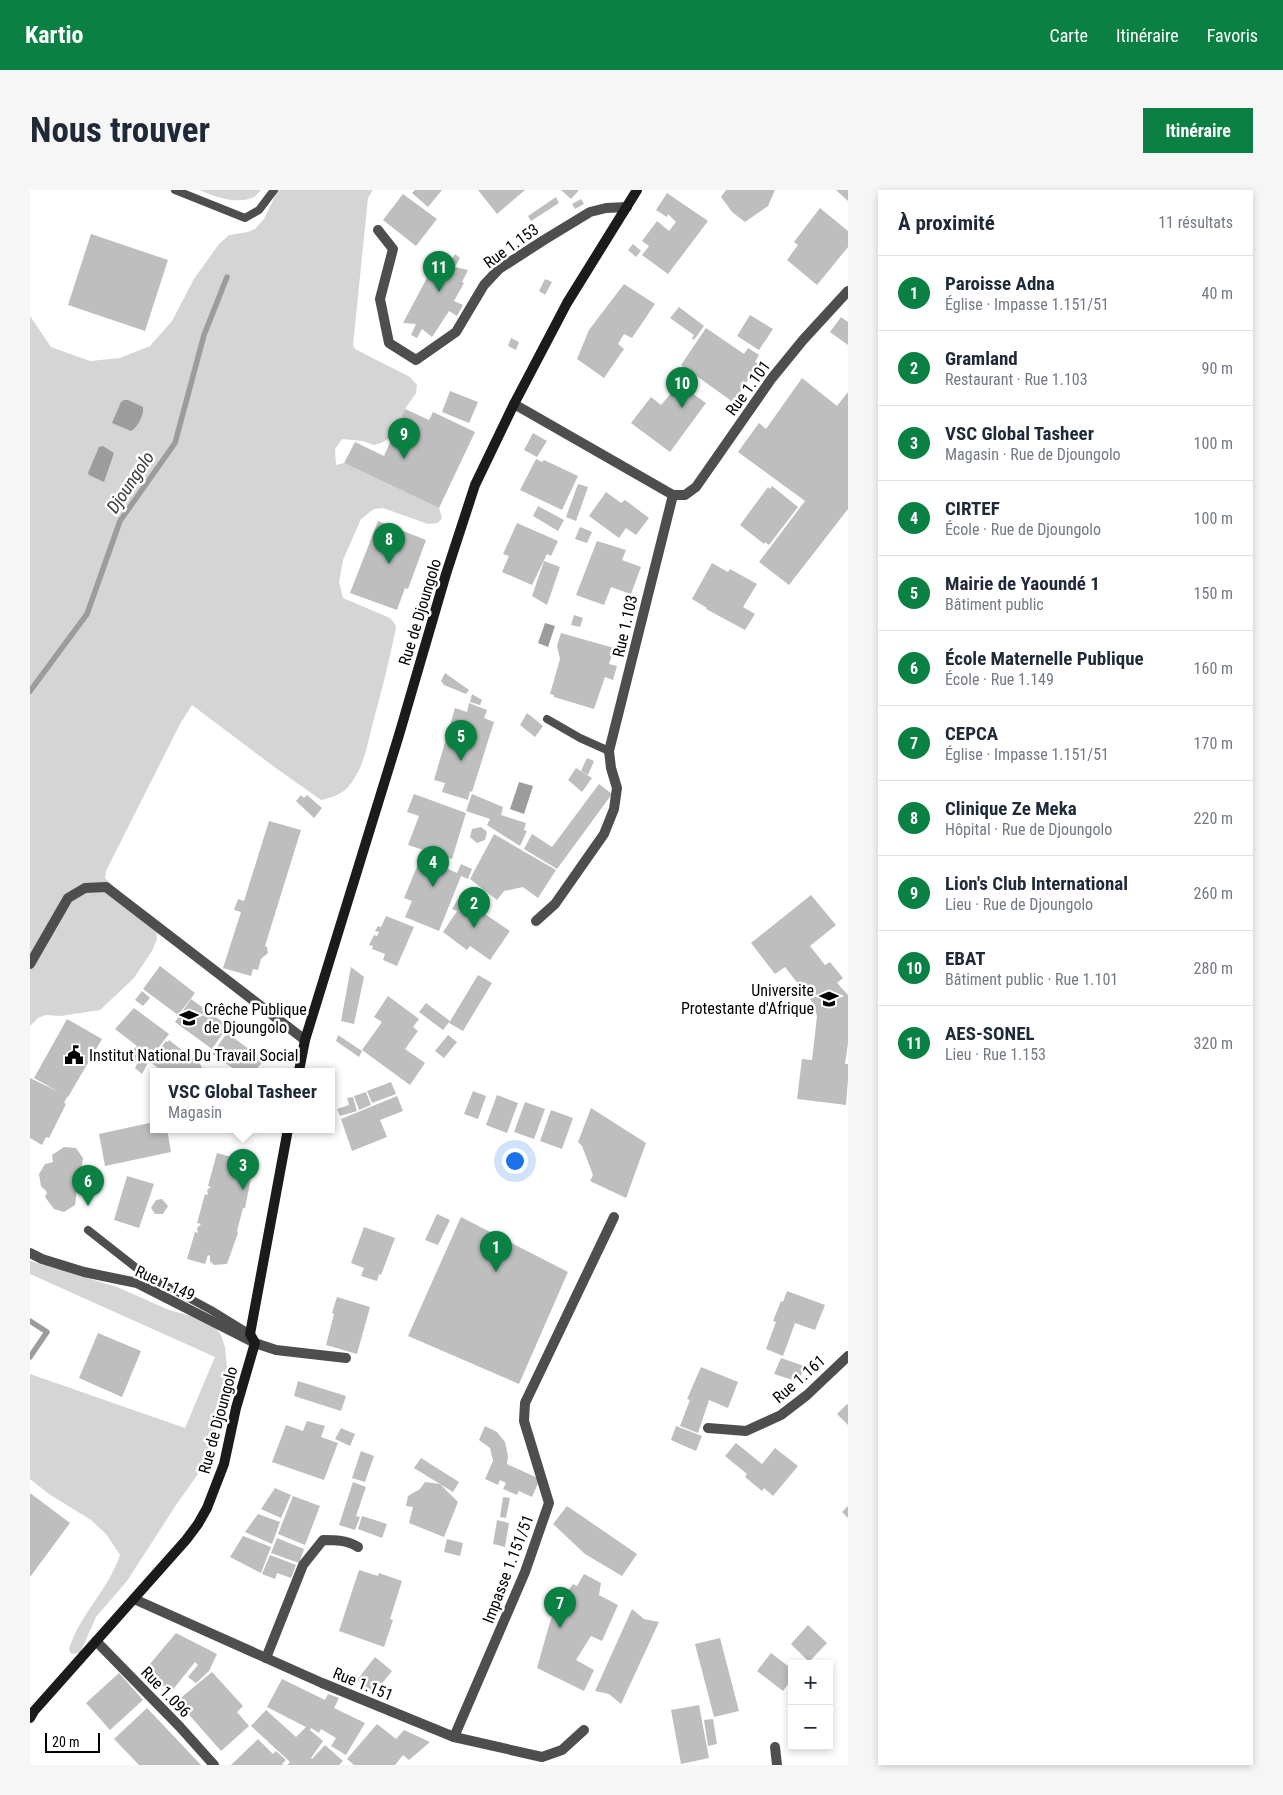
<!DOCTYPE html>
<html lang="fr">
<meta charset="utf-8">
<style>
:root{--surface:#fff;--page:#f6f6f7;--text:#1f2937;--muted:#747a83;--line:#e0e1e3;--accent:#0b8043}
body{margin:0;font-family:"Roboto Condensed",sans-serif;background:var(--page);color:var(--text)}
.controls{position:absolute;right:15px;bottom:15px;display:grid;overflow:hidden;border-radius:0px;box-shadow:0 2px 8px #0003}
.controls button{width:45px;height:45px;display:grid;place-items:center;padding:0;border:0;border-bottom:1px solid var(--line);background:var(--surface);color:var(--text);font:25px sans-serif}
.scale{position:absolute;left:15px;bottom:12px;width:55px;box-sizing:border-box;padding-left:5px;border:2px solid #000;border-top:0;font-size:14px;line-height:18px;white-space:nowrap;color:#000;-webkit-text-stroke:4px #fff;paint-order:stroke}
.you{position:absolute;left:484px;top:970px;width:18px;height:18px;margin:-12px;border:4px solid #fff;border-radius:50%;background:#1a73e8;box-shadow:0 0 0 8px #1a73e833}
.badge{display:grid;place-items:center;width:32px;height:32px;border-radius:50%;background:var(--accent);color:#fff;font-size:16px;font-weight:700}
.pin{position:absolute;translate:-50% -41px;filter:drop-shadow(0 1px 2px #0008)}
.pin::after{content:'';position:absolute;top:26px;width:18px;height:15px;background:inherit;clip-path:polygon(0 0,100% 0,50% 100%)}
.popup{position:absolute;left:120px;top:878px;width:185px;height:65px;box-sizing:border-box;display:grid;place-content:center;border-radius:0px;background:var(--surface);filter:drop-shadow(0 1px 4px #0005);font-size:16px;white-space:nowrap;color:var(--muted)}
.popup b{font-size:19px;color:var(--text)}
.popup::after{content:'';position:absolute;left:50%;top:100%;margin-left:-10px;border:10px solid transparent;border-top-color:var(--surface)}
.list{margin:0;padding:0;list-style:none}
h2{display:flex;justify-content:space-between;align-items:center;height:65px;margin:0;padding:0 20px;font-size:21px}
h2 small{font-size:16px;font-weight:400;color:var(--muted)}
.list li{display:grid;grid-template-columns:32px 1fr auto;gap:15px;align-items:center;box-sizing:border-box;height:75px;padding:0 20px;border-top:1px solid var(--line)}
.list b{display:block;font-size:19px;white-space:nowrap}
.list p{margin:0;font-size:16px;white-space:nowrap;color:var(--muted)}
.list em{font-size:16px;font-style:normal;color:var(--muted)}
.map{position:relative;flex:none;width:818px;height:1575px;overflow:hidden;border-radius:0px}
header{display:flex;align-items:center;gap:30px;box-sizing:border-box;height:70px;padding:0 25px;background:var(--accent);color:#fff}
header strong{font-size:24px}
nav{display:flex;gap:28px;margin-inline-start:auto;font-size:18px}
.intro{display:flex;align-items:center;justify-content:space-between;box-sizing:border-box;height:120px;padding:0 30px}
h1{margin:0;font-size:35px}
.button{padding:12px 22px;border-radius:0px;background:var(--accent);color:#fff;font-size:18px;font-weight:700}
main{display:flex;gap:30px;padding:0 30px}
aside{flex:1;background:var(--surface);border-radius:0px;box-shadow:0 2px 8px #0003}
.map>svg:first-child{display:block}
.green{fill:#d5d5d5}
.water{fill:#9c9c9c}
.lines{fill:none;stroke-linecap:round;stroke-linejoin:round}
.stream{stroke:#9c9c9c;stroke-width:5.5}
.building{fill:#bebebe}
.lane{stroke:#4e4e4e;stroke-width:8}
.street{stroke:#4e4e4e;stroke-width:10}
.secondary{stroke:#1b1b1b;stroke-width:10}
.labels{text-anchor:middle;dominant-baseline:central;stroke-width:5;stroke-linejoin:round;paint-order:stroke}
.street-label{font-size:16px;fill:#000;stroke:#fff}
.poi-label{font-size:16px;fill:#000;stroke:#fff;text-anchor:start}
.water-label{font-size:18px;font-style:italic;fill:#3d3d3d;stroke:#fff}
</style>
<header>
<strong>Kartio</strong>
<nav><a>Carte</a><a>Itinéraire</a><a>Favoris</a></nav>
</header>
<div class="intro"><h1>Nous trouver</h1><a class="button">Itinéraire</a></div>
<main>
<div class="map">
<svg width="818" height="1575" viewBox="0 0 818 1575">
<rect width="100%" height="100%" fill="#fff"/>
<g class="green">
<path d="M170,0H231C228,3 225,7 222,8C206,14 184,7 170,0Z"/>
<path d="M248,0H343L338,8L323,155L325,159L380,187L387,195L386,203L375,219L362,247L351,253L344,255L333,251L312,249L305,259L306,275L314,273L409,318L412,328L408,333L398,334L353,318L344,319L331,329L313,370L309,392L313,408L360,428L365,434L366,438C359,471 351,504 342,536C337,557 333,580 318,597C311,605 302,607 291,610L243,576L162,515L150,534L76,681L75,688L126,739L127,749L122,761L104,788L70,820L31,826L16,825L8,828L0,836V126L21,157L60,171L90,168L120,156L142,131L164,89L189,54L199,45L218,42L225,39L234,29Z"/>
<path d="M0,1071L87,1097L139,1120L172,1129L184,1136L191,1145L195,1157L197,1177L194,1208L183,1246L168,1284L146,1315L97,1391L66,1427L50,1463L41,1464L39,1459C50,1424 79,1399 90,1365L76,1344L61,1330L19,1304L0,1289V1184L155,1238L185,1167L0,1084Z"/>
</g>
<g class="water">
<path d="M94,210H98L113,217C114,225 108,237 101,241L82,233L91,212Z"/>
<path d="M73,256L84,263L74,292L59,285L58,283L69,257Z"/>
<path d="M515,433L525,436L518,457L508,453Z"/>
<path d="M489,592L503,596L494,624L480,619Z"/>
</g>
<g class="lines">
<g class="stream">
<path d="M0,501L57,424L90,331L145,253L174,145L197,87"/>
<path d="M0,1131L17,1142L0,1167"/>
</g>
</g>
<g class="building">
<path d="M385,0H412L398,17L382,3Z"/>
<path d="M448,0H495L467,24Z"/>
<path d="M531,0H549L541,9Z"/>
<path d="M696,0H745L738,16L715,32L702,22L691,7Z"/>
<path d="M806,0H818V11Z"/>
<path d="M637,3L678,31L638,84L612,65L619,56L612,51L627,31L639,41L646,32L638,24L637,27L626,20Z"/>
<path d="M373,4L407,29L386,56L353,30Z"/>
<path d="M526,7L529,13L501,31L498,26Z"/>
<path d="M551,9L554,14L545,19L542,14Z"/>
<path d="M790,18L818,41V57L787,95L757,70L768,55L764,52Z"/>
<path d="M61,44L138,70L115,141L38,115Z"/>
<path d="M603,54L611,61L606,67L598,60Z"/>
<path d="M425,64L430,68L425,77L438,80L432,92L434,93L424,111L433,115L427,126L419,121L402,147L392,139L387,148L381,145L386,134L373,133L409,65L419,74Z"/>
<path d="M515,89L522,92L515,105L509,101Z"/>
<path d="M594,94L625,114L602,148L594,144L588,154L594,159L574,188L547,169L559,140Z"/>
<path d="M649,117L674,136L664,150L662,148L664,145L640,128Z"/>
<path d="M720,125L743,139L729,160L707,146Z"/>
<path d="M811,127L818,132V155L800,142Z"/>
<path d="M676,138L714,164L718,158L729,165L725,172L729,174L703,212L651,175Z"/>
<path d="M481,148L489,152L486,160L478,156Z"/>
<path d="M772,188L807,216L818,202V319L759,395L729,372L775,311L708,262L729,233L736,239Z"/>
<path d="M649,194L676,213L640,262L601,233L621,207L631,215Z"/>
<path d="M420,201L448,212L439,233L412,222Z"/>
<path d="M375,219L399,230L403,222L445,242L409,318L314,273L325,252L354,266Z"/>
<path d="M503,243L517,251L507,267L494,260Z"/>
<path d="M506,269L512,272L514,270L548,286L532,320L490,300Z"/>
<path d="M548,294L558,297L546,331L536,327Z"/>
<path d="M742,296L768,317L739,355L735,352L734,354L710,335L738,297L740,299Z"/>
<path d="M576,302L591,313L595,310L619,328L606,345L596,338L589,348L559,326Z"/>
<path d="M508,316L534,330L528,341L503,326Z"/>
<path d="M348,331L396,350L378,399L375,398L367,420L320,403Z"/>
<path d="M487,333L528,351L521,366L517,364L502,395L472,382L479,366L473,364Z"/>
<path d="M550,337L562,342L557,353L545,349Z"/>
<path d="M567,351L596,360L592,370L611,377L601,404L581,397L574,415L546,405Z"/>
<path d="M514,371L530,377L517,415L502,406Z"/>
<path d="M682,373L698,382L700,379L727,394L713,417L725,424L715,440L676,419L677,418L662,409Z"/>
<path d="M544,425L553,428L550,437L541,435Z"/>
<path d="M531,443L584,458L579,474L587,476L583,490L575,487L564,519L524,507V505L520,504L530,469L527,456Z"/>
<path d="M415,483L439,500L436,504L414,495L411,491Z"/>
<path d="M442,504L452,510L450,515L440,512Z"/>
<path d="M439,513L457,520L454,528L464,532L442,602L440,601L438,610L412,602L415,593L404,590L425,518L437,522Z"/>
<path d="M497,523L513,536L505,547L490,535Z"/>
<path d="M557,568L564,571L558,585L551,581Z"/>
<path d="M546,578L562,588L552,602L538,590Z"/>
<path d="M569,594L582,604L527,679L494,659L502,644L522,657Z"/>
<path d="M384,604L436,623L422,669L378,655L389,626L377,622Z"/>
<path d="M442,604L473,617L471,625L496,633L494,640L497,641L490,656L457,635L460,629L436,621Z"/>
<path d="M271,605L274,608L277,605L292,618L284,628L266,611Z"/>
<path d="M239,631L271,640L235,756L237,757L238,763L231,769L228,780L223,779L221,786L193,778L211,722L204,720L208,709L214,711Z"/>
<path d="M451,637L457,642L455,650L447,653L440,647L442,639Z"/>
<path d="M464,644L526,680L508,708L493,697L474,701L467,710L440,689Z"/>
<path d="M391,667L427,683L431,674L442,679L438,689L431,686L409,741L375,727L382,711L374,708Z"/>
<path d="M781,705L806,735L780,756L795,775L800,772L813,788L807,793L818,805V853L815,874H818V890L816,915L767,909L772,869L782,870L787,826L783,813L755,777L745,784L721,753Z"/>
<path d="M428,709L433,712L434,710L480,741L460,770L440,756L437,760L413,742L427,721L422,719Z"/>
<path d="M356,726L384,737L367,776L353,770L355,764L342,759L343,756L339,755L344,745L347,746L349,742L345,741L348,736L351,737Z"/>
<path d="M130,776L165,803L148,825L113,799Z"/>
<path d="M321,777L334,787L324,834L311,831Z"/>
<path d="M448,785L462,793L433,841L419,833Z"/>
<path d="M112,801L120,808L113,816L105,810Z"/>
<path d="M358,806L389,829L383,837L388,841L375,859L395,873L380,895L332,860L352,832L344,827Z"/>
<path d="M161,809L198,836L182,859L145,832Z"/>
<path d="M396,813L420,831L413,840L389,822Z"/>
<path d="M104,818L139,844L121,867L112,884L105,878L113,862L110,859L111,865L105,873L97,866L107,856L85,839Z"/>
<path d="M37,829L72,849L38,907H37L34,913L36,914L19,948L16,947L12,955L0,948V888L29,902L4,888Z"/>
<path d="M197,843L234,870L225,881H207L182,864Z"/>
<path d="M308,845L332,861L329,867L306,851Z"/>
<path d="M418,845L427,852L414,868L405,861Z"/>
<path d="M139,850L171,875L172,878L169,881H132L120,872L136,851L138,852Z"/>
<path d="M361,892L366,904L342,913L337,901Z"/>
<path d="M443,901L456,906L448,929L434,924Z"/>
<path d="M336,902L341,915L329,920L324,906Z"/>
<path d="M467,905L488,913L477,943L456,935Z"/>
<path d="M367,906L373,921L350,930L357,947L322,961L311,929Z"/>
<path d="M323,907L327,921L310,926L307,919L319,915L317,908Z"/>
<path d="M495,912L515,919L504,949L484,942Z"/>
<path d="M561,918L616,953L596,1008L560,991L563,985L552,956L548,952Z"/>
<path d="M521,920L543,928L532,959L510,951Z"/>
<path d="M124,932V939H137L141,962L75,976L69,944Z"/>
<path d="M34,957L46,958L53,968L51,981L44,986L43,994L47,1000L45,1015L34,1022L24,1019L15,1007L17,1002L11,996L9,984L15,974L23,972L22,965Z"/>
<path d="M187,963L205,968L202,980L203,981L207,975L212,974L222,983L215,1018H213L207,1041L208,1043L197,1074L184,1075L180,1071V1066L178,1065L175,1074L157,1069L165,1042L168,1043L167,1038L171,1034L167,1033L175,1004L178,1005L177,1000L181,997L178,996Z"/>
<path d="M97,986L124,994L109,1038L84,1030Z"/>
<path d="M132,1009L138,1016L133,1024H125L121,1018L126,1010Z"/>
<path d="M407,1024L420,1030L408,1055L395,1050Z"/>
<path d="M431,1027L538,1082L489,1194L378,1146Z"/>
<path d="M334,1037L365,1048L351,1085L349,1084L347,1091L331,1086L334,1078L321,1073Z"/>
<path d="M757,1101L795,1115L785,1140L765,1133L753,1166L736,1159L746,1132L743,1131L751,1111L753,1112Z"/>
<path d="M307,1107L340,1117L327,1164L296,1155L304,1124L302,1123Z"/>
<path d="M68,1143L111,1161L92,1207L49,1188Z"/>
<path d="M751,1168L774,1176L769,1192L744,1184Z"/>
<path d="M671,1177L708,1192L698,1218L679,1210L668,1243L650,1236L660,1210L657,1209Z"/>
<path d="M268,1191L316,1206L311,1221L264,1206Z"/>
<path d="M817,1214L818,1215V1235L807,1224Z"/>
<path d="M277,1231L295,1236L291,1247L308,1253L294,1290L242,1272L256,1235L273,1241Z"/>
<path d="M455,1236L467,1242L475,1252L478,1266L477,1274L510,1289L502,1307L489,1301L487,1305L473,1299L476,1293L470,1290L468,1295L455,1289L463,1271L460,1258L449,1250Z"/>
<path d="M646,1236L672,1246L666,1261L641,1250Z"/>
<path d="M311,1238L325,1244L320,1256L305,1249Z"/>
<path d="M706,1253L732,1274L745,1258L768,1276L743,1306L734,1298L732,1301L715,1287L717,1284L695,1266Z"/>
<path d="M331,1261L344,1266L335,1292L322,1288Z"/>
<path d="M391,1268L429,1292L423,1302L384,1278Z"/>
<path d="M323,1292L336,1297L326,1326L330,1327L325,1340L309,1335Z"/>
<path d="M395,1292L410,1294L428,1312L414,1347L379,1333L383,1317L376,1316L378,1306L390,1299Z"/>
<path d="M245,1298L261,1305L251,1328L231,1319Z"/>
<path d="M0,1303L40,1333L0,1387Z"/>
<path d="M263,1306L290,1316L275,1355L248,1344Z"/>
<path d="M473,1307L480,1308L476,1328L470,1327Z"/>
<path d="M537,1316L607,1364L592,1386L555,1364L523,1334Z"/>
<path d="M818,1316V1328L812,1322Z"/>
<path d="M228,1324L250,1332L242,1354L215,1342Z"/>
<path d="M332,1326L357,1334L352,1348L328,1339Z"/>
<path d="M467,1330L479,1333L475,1357L463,1354Z"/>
<path d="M213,1346L241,1357L231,1383L200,1367Z"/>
<path d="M247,1348L274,1359L269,1373L241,1363Z"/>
<path d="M417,1349L433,1353L430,1366L414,1362Z"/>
<path d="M240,1365L266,1375L261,1388L247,1383L245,1389L232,1384Z"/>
<path d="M329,1380L348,1386L349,1383L372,1391L360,1429L363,1430L354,1457L309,1441Z"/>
<path d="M554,1384L571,1393L569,1405L588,1415L572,1451L561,1446L546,1470L564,1480L554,1501L507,1478L520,1432L528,1414L543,1394L547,1396Z"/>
<path d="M602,1419L614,1429L629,1432L591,1514L579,1504L565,1501Z"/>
<path d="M778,1435L797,1453L779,1472L761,1454Z"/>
<path d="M146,1443L187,1464L179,1481L166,1493L158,1487L168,1475L165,1472L141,1502L114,1481Z"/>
<path d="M690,1448L709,1521L684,1527L665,1454Z"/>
<path d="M741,1463L762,1479V1489L753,1501L727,1481Z"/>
<path d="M345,1467L362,1481L344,1503L327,1490Z"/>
<path d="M182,1482L213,1516L207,1522L219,1536L191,1561L147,1511Z"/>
<path d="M89,1483L113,1510L80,1540L56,1513Z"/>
<path d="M252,1489L295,1510L298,1504L309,1508L304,1518L335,1533L316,1565L301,1556L306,1548L291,1539L289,1543L281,1538L280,1540L293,1551L281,1568L282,1569L295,1555L313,1571L309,1575H257L260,1572L221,1536L236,1520L266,1547L276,1537L237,1517Z"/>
<path d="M669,1515L679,1568L651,1574L641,1520Z"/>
<path d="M117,1518L171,1575H109L84,1549Z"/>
<path d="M683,1529L687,1554L678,1556L674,1530Z"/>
<path d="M347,1534L366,1549L374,1540L400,1552L379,1570L373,1565L365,1575H324L317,1569Z"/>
<path d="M228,1549L243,1564L246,1561L256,1570L252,1574L254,1575H201Z"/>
</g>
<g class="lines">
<g class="lane">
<path d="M145,0L215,28L229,20L244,0"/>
<path d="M517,529L550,548L579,561"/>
<path d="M58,1040L114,1084L181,1120L220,1144"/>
</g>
<g class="street">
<path d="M348,40L363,59L350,109L359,153L386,170L426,142L454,95L469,79L514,50L560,22L576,18L597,17"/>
<path d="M484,214L643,305L579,561L581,578L587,598L584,619L574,644L525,714L506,731"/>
<path d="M643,305H655L666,297L742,188L773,150L818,101"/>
<path d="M0,774L38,708L55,698L76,697L275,850"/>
<path d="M0,1063L12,1069L54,1082L107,1093L225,1153L246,1160L316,1168"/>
<path d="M678,1238L716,1241L751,1225L777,1205L818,1166"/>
<path d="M104,1409L292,1493L424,1547L512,1567L532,1560L554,1540"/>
<path d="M66,1451L150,1537L184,1575"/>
<path d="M236,1468L273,1375L293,1350C305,1350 317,1350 328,1357"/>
<path d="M424,1547L495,1382L519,1313L494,1231L495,1213L584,1027"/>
<path d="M745,1557L747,1575"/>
</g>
<g class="secondary">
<path d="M269,881L275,850L369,545L416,384L445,295L484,214L537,113L607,0"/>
<path d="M0,1528L4,1521L156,1350L168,1334L177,1318L194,1274L206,1218L225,1153L220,1144L258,939"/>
</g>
</g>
<defs>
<g id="university-bare" transform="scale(1.5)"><path d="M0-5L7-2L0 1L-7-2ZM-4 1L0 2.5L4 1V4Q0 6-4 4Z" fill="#000" stroke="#fff" stroke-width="2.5" paint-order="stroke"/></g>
<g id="school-bare" transform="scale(1.5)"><path d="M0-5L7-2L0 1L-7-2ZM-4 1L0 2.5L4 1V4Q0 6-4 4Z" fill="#000" stroke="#fff" stroke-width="2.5" paint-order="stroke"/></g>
<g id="civic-bare" transform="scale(1.5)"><path d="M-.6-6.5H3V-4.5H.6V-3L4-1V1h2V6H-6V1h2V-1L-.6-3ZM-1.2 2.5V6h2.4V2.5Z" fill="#000" stroke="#fff" stroke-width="2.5" paint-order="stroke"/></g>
</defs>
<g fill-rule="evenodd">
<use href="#university-bare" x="799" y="809"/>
<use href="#school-bare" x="159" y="828"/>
<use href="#civic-bare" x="44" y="865"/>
</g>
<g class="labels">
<g class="street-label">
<text transform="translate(481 56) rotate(-36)">Rue 1.153</text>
<text transform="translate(718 198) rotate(-54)">Rue 1.101</text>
<text transform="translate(390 422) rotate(-73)">Rue de Djoungolo</text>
<text transform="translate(595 436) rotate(-77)">Rue 1.103</text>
<text transform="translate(135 1093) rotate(24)">Rue 1.149</text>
<text transform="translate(769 1189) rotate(-41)">Rue 1.161</text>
<text transform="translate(188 1230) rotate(-75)">Rue de Djoungolo</text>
<text transform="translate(478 1379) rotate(-69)">Impasse 1.151/51</text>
<text transform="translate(333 1494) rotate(22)">Rue 1.151</text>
<text transform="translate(136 1502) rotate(46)">Rue 1.096</text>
</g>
<g class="poi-label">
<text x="784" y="800" text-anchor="end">Universite<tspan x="784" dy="18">Protestante d'Afrique</tspan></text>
<text x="174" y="819">Crêche Publique<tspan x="174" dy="18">de Djoungolo</tspan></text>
<text x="59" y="865">Institut National Du Travail Social</text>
</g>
<g class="water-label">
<text transform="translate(100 292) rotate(-56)">Djoungolo</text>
</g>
</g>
</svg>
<div class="controls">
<button>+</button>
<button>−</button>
</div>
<div class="scale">20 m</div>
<div class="you"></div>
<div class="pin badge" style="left:466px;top:1082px">1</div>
<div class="pin badge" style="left:444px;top:738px">2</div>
<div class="pin badge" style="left:213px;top:1000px">3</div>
<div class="popup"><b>VSC Global Tasheer</b>Magasin</div>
<div class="pin badge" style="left:403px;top:697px">4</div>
<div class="pin badge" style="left:431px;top:571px">5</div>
<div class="pin badge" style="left:58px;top:1016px">6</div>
<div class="pin badge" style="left:530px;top:1438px">7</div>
<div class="pin badge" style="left:359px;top:374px">8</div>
<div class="pin badge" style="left:374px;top:269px">9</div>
<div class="pin badge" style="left:652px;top:218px">10</div>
<div class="pin badge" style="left:409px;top:102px">11</div>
</div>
<aside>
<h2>À proximité<small>11 résultats</small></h2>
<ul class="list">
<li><span class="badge">1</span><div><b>Paroisse Adna</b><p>Église · Impasse 1.151/51</p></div><em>40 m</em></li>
<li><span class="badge">2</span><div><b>Gramland</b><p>Restaurant · Rue 1.103</p></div><em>90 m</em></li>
<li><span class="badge">3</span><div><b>VSC Global Tasheer</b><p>Magasin · Rue de Djoungolo</p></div><em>100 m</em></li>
<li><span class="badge">4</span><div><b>CIRTEF</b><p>École · Rue de Djoungolo</p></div><em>100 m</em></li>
<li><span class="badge">5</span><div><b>Mairie de Yaoundé 1</b><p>Bâtiment public</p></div><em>150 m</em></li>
<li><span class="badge">6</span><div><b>École Maternelle Publique</b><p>École · Rue 1.149</p></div><em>160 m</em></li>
<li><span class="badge">7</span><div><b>CEPCA</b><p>Église · Impasse 1.151/51</p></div><em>170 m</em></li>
<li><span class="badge">8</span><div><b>Clinique Ze Meka</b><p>Hôpital · Rue de Djoungolo</p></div><em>220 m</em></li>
<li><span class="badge">9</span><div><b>Lion's Club International</b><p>Lieu · Rue de Djoungolo</p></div><em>260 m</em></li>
<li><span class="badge">10</span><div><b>EBAT</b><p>Bâtiment public · Rue 1.101</p></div><em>280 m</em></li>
<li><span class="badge">11</span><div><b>AES-SONEL</b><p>Lieu · Rue 1.153</p></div><em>320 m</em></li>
</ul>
</aside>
</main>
